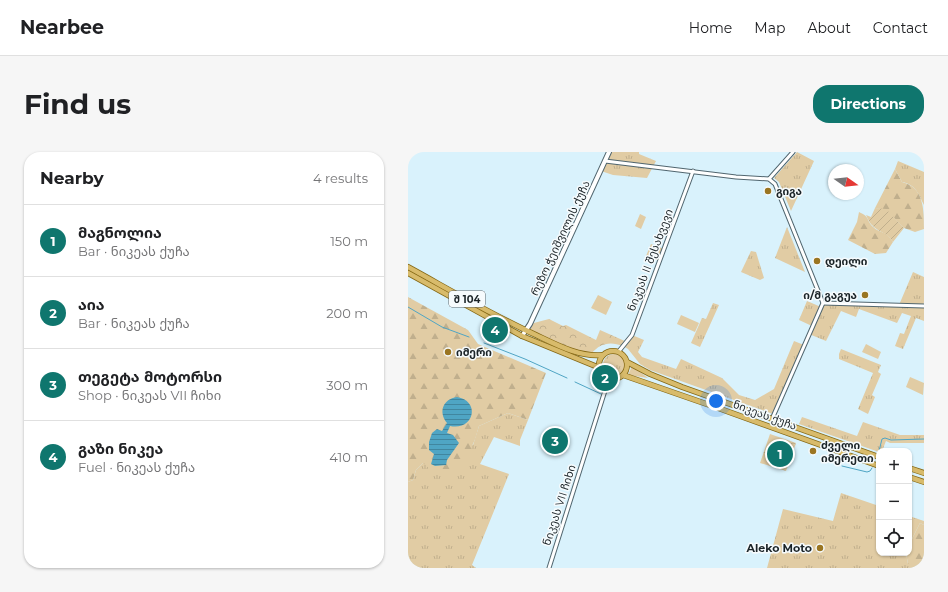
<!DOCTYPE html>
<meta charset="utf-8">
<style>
:root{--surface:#fff;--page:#f6f6f6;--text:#202124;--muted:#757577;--line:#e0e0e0;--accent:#0f766e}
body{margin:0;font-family:Montserrat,"Noto Sans Georgian",sans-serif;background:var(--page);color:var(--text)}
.controls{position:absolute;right:12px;bottom:12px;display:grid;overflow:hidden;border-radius:8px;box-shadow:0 1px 3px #0004}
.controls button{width:36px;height:36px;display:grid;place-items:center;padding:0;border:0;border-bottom:1px solid var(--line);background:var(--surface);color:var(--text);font:20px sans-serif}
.compass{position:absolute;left:420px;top:12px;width:36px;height:36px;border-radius:50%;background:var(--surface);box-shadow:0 1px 3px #0004;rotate:104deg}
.you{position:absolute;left:308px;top:249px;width:14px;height:14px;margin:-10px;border:3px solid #fff;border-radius:50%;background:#1a73e8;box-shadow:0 0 0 6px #1a73e833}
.badge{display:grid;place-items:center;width:26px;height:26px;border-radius:50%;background:var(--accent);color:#fff;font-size:13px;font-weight:700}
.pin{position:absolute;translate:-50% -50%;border:2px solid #fff;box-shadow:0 1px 4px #0006}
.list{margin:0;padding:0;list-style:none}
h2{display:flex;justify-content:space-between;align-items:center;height:52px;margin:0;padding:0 16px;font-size:17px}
h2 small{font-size:13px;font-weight:400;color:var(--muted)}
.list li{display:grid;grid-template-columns:26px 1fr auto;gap:12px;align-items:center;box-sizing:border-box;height:72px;padding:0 16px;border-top:1px solid var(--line)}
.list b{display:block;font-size:15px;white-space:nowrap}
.list p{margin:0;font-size:13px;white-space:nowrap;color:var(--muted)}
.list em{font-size:13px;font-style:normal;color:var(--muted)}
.icon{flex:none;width:22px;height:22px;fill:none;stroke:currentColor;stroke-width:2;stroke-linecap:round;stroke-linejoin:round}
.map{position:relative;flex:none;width:516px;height:416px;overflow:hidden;border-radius:16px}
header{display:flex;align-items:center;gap:24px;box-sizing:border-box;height:56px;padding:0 20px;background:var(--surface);border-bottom:1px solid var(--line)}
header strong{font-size:19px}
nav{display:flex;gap:22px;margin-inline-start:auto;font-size:14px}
.intro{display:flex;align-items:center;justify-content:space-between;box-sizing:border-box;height:96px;padding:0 24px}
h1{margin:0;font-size:28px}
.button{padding:10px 18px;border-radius:16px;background:var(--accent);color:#fff;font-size:14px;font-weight:700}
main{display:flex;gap:24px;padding:0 24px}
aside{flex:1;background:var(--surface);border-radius:16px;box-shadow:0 1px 3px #0004}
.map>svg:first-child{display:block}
.grass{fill:url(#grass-tufts)}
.forest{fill:url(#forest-firs)}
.park{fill:url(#park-crowns)}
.garden{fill:url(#garden-furrows)}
.pitch{fill:#e1cca4}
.water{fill:url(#water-rules)}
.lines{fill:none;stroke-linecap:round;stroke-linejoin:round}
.stream{stroke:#4fa5c4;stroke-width:1}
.minor-casing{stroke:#51666f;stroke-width:5}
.secondary-casing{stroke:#51666f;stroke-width:6}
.primary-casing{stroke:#856814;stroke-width:6}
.minor{stroke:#fff;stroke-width:3}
.secondary{stroke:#fff;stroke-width:4}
.primary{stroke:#d8bb6b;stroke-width:4.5}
.poi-dot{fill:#9a7521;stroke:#f6fbfd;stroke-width:1.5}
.labels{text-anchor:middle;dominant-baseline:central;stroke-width:3;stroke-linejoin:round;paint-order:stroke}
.shield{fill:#f6fbfd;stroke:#5d6468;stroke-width:1}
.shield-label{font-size:10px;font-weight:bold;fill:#1b2428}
.poi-label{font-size:11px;font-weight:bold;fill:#1b2428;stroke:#f6fbfd;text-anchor:start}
.street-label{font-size:11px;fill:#1b2428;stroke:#f6fbfd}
</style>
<header>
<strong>Nearbee</strong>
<nav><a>Home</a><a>Map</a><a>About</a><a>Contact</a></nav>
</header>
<div class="intro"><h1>Find us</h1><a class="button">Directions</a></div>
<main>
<aside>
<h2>Nearby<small>4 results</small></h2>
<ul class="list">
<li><span class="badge">1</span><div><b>მაგნოლია</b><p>Bar · ნიკეას ქუჩა</p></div><em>150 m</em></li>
<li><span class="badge">2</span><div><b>აია</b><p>Bar · ნიკეას ქუჩა</p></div><em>200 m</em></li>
<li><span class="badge">3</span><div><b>თეგეტა მოტორსი</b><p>Shop · ნიკეას VII ჩიხი</p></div><em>300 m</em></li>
<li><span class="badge">4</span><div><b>გაზი ნიკეა</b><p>Fuel · ნიკეას ქუჩა</p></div><em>410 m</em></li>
</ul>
</aside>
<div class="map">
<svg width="516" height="416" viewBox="0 0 516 416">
<defs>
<pattern id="grass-tufts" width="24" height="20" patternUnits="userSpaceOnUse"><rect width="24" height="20" fill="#e1cca4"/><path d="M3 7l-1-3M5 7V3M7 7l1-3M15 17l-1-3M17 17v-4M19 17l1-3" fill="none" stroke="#c0af8d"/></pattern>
<pattern id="forest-firs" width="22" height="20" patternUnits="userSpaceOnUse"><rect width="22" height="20" fill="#e1cca4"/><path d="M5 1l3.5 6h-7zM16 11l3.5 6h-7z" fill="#c0af8d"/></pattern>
<pattern id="park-crowns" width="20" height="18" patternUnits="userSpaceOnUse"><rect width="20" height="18" fill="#e1cca4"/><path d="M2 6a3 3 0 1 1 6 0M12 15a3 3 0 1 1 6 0" fill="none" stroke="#c0af8d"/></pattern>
<pattern id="garden-furrows" width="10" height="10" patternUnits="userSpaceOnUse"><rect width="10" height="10" fill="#e1cca4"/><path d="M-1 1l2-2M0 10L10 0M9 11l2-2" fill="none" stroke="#c0af8d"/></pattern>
<pattern id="water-rules" width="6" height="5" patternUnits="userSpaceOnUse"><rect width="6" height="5" fill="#4fa5c4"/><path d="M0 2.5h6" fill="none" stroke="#41869f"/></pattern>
</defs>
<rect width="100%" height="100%" fill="#d9f2fc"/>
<g class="grass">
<path d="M201,0H231V2L248,9L239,26L205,23L193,19Z"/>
<path d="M389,0L406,9L383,59L371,30L366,26Z"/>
<path d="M490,9L516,20V53C510,41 508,33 494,30L487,17Z"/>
<path d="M379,75L397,120L367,106Z"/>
<path d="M243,92L256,97L251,109L238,104Z"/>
<path d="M343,99L348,100L356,126L352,128L333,120Z"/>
<path d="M505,120L516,125V150L515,154H516V169L508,166L495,197L487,194L492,181L496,182L503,164L494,161L489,171L451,157L448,165L433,159L418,189L401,182L404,174L391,168L399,149L413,155L415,151L491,153Z"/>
<path d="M305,151L311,153L292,195L283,191L294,166L298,167Z"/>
<path d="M224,183L236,188L230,200L234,205L268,217L273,207L314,226L331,243L347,248L366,237L386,189L396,193L365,262L242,218L232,212L220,197L215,194Z"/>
<path d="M433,197L473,213L470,220L473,222L464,243L467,245L460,262L450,257L465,221L431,207V202Z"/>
<circle cx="206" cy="213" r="11"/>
<path d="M224,214L240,226L220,223Z"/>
<path d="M100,261L120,268L112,288V294L86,285L72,312L101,322L64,413L68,416H1L0,415V330L5,328L8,318L15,311L65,293L71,274Z"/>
<path d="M394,265L449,284L455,270L492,283H516V291H482L478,289L474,299H471V300L391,272Z"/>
<path d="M433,341L471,354V401H498L500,412H512L516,407V416H359L375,357L425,369Z"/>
<path d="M501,364L516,369V373L512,371L501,393Z"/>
</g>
<g class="forest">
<path d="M487,17L494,30C516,35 516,58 516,77L507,80L496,76L478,58L467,56Z"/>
<path d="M451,60C462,65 458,67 464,74C472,82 478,78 485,90L478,101L467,102L440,88L449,70Z"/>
<path d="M0,145L60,178L70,192L138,221L120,268L100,261L71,274C69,280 68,286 65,292C60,306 42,328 24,319C21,317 18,313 15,311L8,318L5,328L0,330Z"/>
<path d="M512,371L516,373V407L512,412H500L498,401H501V393Z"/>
</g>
<g class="park">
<path d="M141,167L155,174L158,173L188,188L192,178L219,190L215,194C202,189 192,191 183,202H173L118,178L122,172Z"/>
<path d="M362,282L388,291L378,319L352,311Z"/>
</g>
<path class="garden" d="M467,56L478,57L496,76L485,90C478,79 473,82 465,74C462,72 460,67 458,63L463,65Z"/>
<g class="pitch">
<path d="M232,62L238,65L233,77L227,74Z"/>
<path d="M190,143L204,150L198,163L183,156Z"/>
<path d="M273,163L291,171L287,180L269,172Z"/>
<path d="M458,192L473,200L470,207L454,200Z"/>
<path d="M502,225L516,231L515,243L498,235Z"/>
</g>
<path class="water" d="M49,245C73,249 66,279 42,274L39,281L45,283L51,291L39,308L38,313L27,314L23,312L26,302L21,298V290L24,281L29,277L34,279L39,271C30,260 35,247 49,245Z"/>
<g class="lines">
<g class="stream">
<path d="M0,155L34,175L61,185"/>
<path d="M76,191L117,207L159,226"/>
<path d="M167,230L193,242"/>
<path d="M471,299L474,287L477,286L483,288L516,287"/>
<path d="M434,314L459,320L462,319L464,316"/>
</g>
<g class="minor-casing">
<g id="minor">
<path d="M197,9L328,25L361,27L367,32L415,151L364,267"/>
<path d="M361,27L385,0"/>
<path d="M415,151L516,154"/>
<path d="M211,199L224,183L285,19"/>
<path d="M141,416L201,226"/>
</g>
</g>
<g class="secondary-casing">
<path id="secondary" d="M114,184L122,172L201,0"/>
</g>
<g class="primary-casing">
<g id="primary">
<path d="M0,115C42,138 84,163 128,183C149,193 171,205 194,203"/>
<path d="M0,121L114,184L192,216"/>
<circle cx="205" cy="213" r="14"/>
<path d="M219,210L242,222L274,235L471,305"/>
<path d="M215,223L310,256L471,314"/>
<path d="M501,316L516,321"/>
<path d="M501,325L516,330"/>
</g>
</g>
<use href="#minor" class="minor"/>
<use href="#secondary" class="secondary"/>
<use href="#primary" class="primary"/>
</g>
<g class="poi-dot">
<circle cx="360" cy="39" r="4"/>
<circle cx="409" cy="109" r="4"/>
<circle cx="457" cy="143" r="4"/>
<circle cx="40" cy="200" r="4"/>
<circle cx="405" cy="299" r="4"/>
<circle cx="412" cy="396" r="4"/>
</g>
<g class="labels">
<rect class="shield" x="41" y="139" width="36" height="16" rx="3"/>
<g class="shield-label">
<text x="59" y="147">შ 104</text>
</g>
<g class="poi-label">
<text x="368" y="39">გიგა</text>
<text x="417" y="109">დეილი</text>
<text x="449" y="143" text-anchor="end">ი/მ გაგუა</text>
<text x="48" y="200">იმერი</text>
<text x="413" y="293">ძველი<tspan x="413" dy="13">იმერეთი</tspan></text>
<text x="404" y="396" text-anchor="end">Aleko Moto</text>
</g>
<g class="street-label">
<text transform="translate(152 86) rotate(-65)">რეზო ჭეიშვილის ქუჩა</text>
<text transform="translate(242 108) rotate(-69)">ნიკეას II შესახვევი</text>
<text transform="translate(357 263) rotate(20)">ნიკეას ქუჩა</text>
<text transform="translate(151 353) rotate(-72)">ნიკეას VII ჩიხი</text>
</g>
</g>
</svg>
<div class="controls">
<button>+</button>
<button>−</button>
<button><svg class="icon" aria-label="locate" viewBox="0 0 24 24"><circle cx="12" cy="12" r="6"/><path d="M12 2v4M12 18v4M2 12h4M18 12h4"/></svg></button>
</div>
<svg class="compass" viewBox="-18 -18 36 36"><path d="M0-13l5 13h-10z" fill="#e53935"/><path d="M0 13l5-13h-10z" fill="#757577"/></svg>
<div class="you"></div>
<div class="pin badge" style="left:372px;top:302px">1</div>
<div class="pin badge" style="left:197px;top:226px">2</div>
<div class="pin badge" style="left:147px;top:289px">3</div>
<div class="pin badge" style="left:87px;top:178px">4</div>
</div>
</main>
